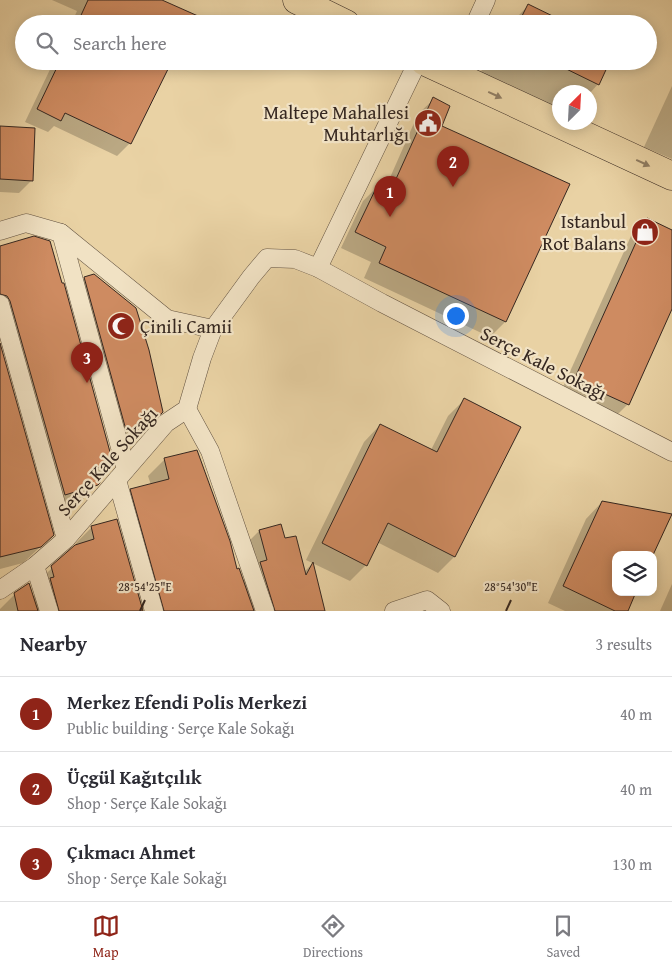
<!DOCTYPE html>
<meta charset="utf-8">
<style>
:root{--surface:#fff;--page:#f7f7f7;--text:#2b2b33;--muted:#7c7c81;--line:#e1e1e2;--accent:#8f2418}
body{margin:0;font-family:"Gentium Book Plus",serif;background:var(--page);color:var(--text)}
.controls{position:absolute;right:15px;bottom:15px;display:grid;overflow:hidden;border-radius:10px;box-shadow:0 2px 12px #0003}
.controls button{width:45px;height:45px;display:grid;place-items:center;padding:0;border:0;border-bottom:1px solid var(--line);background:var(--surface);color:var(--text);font:25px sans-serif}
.compass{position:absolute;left:552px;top:85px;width:45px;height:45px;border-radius:50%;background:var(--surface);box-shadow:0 2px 12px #0003;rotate:24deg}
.you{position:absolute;left:455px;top:315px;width:18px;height:18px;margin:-12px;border:4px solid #fff;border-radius:50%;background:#1a73e8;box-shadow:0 0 0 8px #1a73e833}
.badge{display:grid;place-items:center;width:32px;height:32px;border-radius:50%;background:var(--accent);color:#fff;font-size:16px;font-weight:700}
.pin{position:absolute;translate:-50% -41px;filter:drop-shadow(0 1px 2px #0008)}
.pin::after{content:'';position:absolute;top:26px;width:18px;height:15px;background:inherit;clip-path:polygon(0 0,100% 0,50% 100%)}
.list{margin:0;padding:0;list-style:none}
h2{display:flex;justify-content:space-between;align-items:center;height:65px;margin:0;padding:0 20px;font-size:21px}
h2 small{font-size:16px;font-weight:400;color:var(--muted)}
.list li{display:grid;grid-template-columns:32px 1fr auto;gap:15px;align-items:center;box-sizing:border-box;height:75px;padding:0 20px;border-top:1px solid var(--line)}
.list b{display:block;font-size:19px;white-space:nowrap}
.list p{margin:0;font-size:16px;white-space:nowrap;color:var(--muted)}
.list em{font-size:16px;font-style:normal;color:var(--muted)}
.icon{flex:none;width:28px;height:28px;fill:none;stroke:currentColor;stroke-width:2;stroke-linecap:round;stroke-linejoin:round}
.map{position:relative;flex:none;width:672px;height:611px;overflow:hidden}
.search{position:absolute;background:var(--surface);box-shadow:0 2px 12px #0003;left:15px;right:15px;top:15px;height:55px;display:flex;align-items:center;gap:12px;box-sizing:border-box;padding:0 18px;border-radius:28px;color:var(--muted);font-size:19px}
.sheet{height:290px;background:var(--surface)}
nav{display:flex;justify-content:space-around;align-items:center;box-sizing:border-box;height:70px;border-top:1px solid var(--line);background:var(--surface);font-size:14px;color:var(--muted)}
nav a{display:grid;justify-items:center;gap:2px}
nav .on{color:var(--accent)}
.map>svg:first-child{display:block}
.shadow{fill:#0003}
.building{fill:#ce8b61;stroke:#352720}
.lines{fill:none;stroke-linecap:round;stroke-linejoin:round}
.street-casing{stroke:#625241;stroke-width:19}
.primary-casing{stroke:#352720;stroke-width:29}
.street{stroke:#f1e2c4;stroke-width:18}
.primary{stroke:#e9d2a4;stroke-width:28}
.oneway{fill:#8f7c62}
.ticks{fill:none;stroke:#352720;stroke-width:2}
.labels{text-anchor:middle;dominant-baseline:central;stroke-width:4.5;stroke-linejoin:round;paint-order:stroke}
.poi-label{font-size:19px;fill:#352720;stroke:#f1e2c4;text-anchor:end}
.street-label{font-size:19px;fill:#352720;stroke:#f1e2c4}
.ticks-label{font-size:12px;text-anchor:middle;fill:#352720;stroke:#f1e2c4;stroke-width:4.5;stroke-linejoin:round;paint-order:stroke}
</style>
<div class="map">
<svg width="672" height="611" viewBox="0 0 672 611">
<rect width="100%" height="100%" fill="#e9d2a4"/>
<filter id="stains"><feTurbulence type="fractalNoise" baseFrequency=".004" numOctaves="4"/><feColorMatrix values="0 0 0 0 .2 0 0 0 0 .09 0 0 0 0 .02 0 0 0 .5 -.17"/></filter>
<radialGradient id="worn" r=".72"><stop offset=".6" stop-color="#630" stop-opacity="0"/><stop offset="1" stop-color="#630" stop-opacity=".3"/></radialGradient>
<g class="shadow">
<path d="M52,0H159L189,24H71L77,11Z"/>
<path d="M528,6L566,24H510Z"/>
<path d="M54,61H171L130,143L117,156L54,126L48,132L25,122Z"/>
<path d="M486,61H609L598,84L590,93L560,92V110L481,72Z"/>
<path d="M672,86V159L644,147Z"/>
<path d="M434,99L440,126L505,322L490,337L364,278L371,262L341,248L363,201L378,186L385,189L418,114Z"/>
<path d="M0,128L32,180L19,193L0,192Z"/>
<path d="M647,220L672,231V306L628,404L612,420L559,396L631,236Z"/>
<path d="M0,247L112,462L97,477L99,482L81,501L49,511L0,338Z"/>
<path d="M85,278L161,412L138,435L112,443L70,292Z"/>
<path d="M0,348L53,535L23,563L0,569Z"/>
<path d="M465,399L520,427L454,557L438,573L377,542L366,565L350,581L306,560L364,442L380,425L431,450L448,416Z"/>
<path d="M196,451L236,570L242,581L250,574L243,547L259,531L284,540L304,572L312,564L323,611H145L115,506L131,490L151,485L148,476L164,460Z"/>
<path d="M602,502L616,555V592L626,611H565L548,603L586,519Z"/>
<path d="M92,527L142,611H0V609L15,594L33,597L38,592L36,583L76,546V543Z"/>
<path d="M672,584V611H660Z"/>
</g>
<g class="building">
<path d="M88,0H162L216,24H77Z"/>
<path d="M528,4L569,24H518Z"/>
<path d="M60,61H172L131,144L65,113L61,121L37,109Z"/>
<path d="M550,61H610L599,85Z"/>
<path d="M433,97L450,106L442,126L570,184L506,322L379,263L386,247L355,232L378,184L391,190Z"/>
<path d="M0,126L35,128L33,181L0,179Z"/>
<path d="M647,218L672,230V309L629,405L574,380Z"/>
<path d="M34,236L50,241L62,283H64L113,463L96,468L100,483L98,485L65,495L10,301L7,296L0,294V246Z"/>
<path d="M94,274L136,308L149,350L163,412L154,421L126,430L84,277Z"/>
<path d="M0,343L54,535L41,547L0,557Z"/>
<path d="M464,398L521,427L455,557L388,523L367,566L322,543L380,424L437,452Z"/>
<path d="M197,450L230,541L237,569L239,568L254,611H164L130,489L169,479L164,458Z"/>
<path d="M602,501L672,514L653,555H616V592H636L628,611H615L563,586Z"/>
<path d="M117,519L143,611H59L50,578L54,577L51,566L75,545L94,539L91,526Z"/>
<path d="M281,524L285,538L296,536L306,575L313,562L325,611H275L260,562L267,560L259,530Z"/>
<path d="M29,583L38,611H18L14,593Z"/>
</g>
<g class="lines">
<g class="street-casing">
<g id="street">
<path d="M475,24L486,0"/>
<path d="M0,231L26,223L61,233L167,319L213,329"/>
<path d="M61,233L126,469"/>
<path d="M318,268L418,61"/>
<path d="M0,304L66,539"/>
<path d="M187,409L210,451L265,611"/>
<path d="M117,480L154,611"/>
<path d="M35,566L49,611"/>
<path d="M0,590L35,566L66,539L166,423L187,409L202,358L213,329L251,277L267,258L295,259L318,268L382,303L672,452"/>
<path d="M394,611L427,600L441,611"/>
</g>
</g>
<g class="primary-casing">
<g id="primary">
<path d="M297,0L346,24"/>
<path d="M424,61L672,176"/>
</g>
</g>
<use href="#street" class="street"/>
<use href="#primary" class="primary"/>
</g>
<defs><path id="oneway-solid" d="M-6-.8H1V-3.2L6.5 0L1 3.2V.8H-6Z" transform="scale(1.25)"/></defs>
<g class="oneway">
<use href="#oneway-solid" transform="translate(495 95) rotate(25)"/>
<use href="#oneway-solid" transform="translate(643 163) rotate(25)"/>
</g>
<path class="ticks" d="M140,611L145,600M506,611L511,600"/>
<defs>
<g id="civic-disc" transform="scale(1.4375)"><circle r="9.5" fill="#8f2418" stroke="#f1e2c4"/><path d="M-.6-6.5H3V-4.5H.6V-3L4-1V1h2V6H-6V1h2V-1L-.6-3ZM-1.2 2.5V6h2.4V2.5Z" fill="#fff"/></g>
<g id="shop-disc" transform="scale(1.4375)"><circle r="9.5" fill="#8f2418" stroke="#f1e2c4"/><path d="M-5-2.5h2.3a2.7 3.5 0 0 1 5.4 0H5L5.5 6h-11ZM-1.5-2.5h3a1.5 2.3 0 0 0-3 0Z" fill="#fff"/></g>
<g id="mosque-disc" transform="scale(1.4375)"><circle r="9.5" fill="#8f2418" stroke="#f1e2c4"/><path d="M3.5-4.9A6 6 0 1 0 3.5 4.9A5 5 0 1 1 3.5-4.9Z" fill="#fff"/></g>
</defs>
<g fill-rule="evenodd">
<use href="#civic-disc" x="428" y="123"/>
<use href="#shop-disc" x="645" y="232"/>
<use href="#mosque-disc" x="121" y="326"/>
</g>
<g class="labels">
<g class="poi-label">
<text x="409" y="112">Maltepe Mahallesi<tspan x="409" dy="22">Muhtarlığı</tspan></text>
<text x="626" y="221">Istanbul<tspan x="626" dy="22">Rot Balans</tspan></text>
<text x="140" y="326" text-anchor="start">Çinili Camii</text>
</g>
<g class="street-label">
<text transform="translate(544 363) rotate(27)">Serçe Kale Sokağı</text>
<text transform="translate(107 461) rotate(-48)">Serçe Kale Sokağı</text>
</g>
</g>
<g class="ticks-label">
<text x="145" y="591">28°54'25"E</text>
<text x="511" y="591">28°54'30"E</text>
</g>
<rect width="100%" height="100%" filter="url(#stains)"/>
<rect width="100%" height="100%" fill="url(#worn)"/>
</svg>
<div class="controls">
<button><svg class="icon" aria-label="layers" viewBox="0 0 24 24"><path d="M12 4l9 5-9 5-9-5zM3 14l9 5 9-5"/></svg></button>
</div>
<svg class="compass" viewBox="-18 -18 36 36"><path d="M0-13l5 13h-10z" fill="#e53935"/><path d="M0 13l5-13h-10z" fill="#7c7c81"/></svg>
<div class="you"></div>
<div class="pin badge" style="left:390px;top:217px">1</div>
<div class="pin badge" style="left:453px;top:187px">2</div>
<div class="pin badge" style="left:87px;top:383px">3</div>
<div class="search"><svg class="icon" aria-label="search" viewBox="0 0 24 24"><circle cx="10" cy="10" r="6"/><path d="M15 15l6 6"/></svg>Search here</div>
</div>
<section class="sheet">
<h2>Nearby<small>3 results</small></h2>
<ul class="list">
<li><span class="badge">1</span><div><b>Merkez Efendi Polis Merkezi</b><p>Public building · Serçe Kale Sokağı</p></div><em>40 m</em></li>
<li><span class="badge">2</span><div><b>Üçgül Kağıtçılık</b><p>Shop · Serçe Kale Sokağı</p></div><em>40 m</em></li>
<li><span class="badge">3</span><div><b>Çıkmacı Ahmet</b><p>Shop · Serçe Kale Sokağı</p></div><em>130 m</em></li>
</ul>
</section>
<nav>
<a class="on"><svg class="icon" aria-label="map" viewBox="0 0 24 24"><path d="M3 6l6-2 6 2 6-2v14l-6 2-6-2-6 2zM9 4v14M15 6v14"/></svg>Map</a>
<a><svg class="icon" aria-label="directions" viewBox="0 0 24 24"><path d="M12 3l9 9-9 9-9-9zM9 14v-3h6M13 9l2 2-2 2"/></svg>Directions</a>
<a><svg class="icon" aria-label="saved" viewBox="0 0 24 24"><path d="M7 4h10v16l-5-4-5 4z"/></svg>Saved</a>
</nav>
